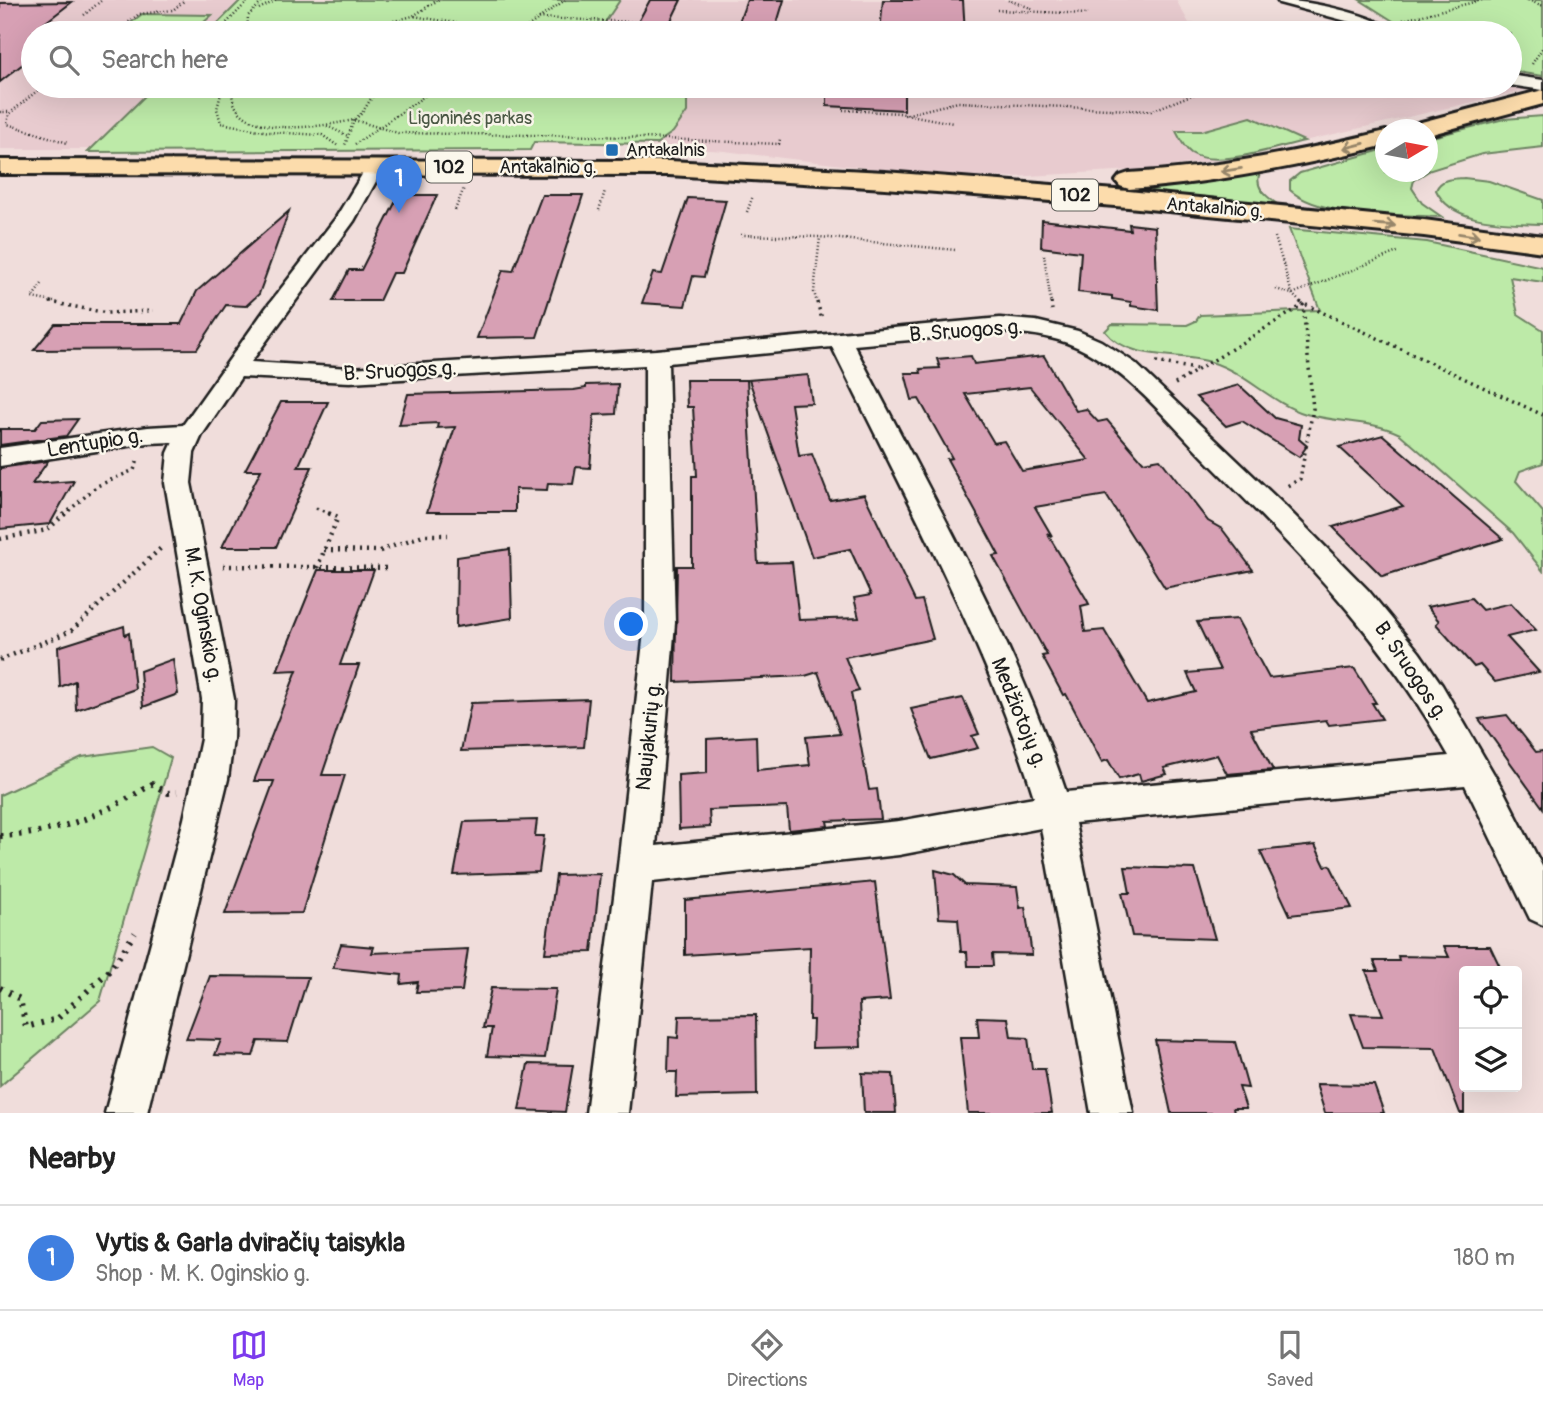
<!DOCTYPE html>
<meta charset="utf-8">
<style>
:root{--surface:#fff;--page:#f2f2f2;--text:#222;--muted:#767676;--line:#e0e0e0;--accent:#7c3aed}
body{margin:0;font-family:Pangolin,sans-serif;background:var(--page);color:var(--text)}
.controls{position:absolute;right:21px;bottom:21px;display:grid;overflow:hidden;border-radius:7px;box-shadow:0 7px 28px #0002}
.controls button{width:63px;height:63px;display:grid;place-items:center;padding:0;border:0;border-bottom:2px solid var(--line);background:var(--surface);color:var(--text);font:35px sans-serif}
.compass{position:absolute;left:1375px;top:119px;width:63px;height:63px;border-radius:50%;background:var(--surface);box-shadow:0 7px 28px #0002;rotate:80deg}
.you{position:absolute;left:632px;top:625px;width:24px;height:24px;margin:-18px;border:5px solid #fff;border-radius:50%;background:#1a73e8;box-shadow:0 0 0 10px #1a73e833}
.badge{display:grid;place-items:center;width:46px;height:46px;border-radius:50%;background:var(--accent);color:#fff;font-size:23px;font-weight:700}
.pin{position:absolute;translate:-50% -58px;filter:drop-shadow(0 2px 4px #0008)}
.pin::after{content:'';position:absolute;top:37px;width:24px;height:21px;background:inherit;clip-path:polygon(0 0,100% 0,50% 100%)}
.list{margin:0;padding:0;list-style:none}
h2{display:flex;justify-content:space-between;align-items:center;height:91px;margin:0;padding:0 28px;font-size:30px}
h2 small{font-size:23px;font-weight:400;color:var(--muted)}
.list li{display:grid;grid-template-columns:46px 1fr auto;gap:21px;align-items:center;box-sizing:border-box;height:105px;padding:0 28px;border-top:2px solid var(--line)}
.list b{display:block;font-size:26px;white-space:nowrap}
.list p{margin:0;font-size:23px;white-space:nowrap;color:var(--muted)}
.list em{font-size:23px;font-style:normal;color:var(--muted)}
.icon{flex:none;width:38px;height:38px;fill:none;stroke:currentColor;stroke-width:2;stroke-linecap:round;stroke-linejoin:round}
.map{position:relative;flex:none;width:1543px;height:1113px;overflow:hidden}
.search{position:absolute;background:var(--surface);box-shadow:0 7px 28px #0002;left:21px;right:21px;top:21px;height:77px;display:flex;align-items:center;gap:18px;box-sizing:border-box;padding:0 24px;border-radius:38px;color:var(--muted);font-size:26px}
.sheet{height:196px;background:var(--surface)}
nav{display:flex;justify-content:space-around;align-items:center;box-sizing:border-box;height:98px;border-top:2px solid var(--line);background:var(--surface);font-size:19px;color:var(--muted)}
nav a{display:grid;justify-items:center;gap:4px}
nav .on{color:var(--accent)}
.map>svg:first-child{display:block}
.built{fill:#e8cbcf}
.green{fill:#bdeaa8;stroke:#6c8362;stroke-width:2}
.building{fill:#d7a0b4;stroke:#1c1c1c;stroke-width:2;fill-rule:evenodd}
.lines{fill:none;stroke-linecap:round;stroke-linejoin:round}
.minor-casing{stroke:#1c1c1c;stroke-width:5}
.primary-casing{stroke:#1c1c1c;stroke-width:6}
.path-far3{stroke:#1c1c1c;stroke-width:2.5;stroke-dasharray:1 2.5;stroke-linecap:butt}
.path-far2{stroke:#1c1c1c;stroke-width:3.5;stroke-dasharray:2 4.5;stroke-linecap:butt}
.path-far1{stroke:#1c1c1c;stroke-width:4.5;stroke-dasharray:2 5;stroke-linecap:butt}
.path{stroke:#1c1c1c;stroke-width:6;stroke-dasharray:2.5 7;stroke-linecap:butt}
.minor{fill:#fbf7ec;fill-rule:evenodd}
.primary{fill:#fcdcac;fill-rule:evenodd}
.oneway{stroke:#97866b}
.poi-dot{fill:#1f6fb2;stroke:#fbf7ec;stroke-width:2.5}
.labels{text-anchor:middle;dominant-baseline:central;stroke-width:5;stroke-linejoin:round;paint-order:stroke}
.far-park-label{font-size:18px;fill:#4c5a46;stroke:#fbf7ec}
.far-poi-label{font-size:18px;fill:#1c1c1c;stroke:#fbf7ec;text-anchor:start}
.far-street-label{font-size:18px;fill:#1c1c1c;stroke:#fbf7ec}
.shield{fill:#fbf7ec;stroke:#5f5e5a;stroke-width:2}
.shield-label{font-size:19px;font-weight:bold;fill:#1c1c1c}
.street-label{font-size:21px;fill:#1c1c1c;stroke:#fbf7ec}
</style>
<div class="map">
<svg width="1543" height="1113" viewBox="0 0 1543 1113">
<rect width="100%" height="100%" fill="#f0dddb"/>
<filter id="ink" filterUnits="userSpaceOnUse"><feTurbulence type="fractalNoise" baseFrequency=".0143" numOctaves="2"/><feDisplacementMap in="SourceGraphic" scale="14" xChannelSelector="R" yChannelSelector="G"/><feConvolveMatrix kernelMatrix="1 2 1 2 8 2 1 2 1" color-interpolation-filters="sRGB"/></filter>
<g filter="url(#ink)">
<path class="built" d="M0,0H1176L1189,23L1350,30L1404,29L1412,33H33V86H1510V71L1543,76V86L1304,141L1251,117L1201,131L1194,155L1218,160L1151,169L1011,177L917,174L724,151L614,143L534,142L530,150L88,152L90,149H0Z"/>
<g class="green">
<path d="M241,0H620L598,33H208Z"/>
<path d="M1360,0H1543V76L1510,71V33H1412Z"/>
<path d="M142,14L212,15L192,33H118Z"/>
<path d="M155,86H683L687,97V112L673,132L656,144L534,142L530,150L88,152Z"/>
<path d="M1543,116V147L1482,154L1428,171V138L1504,119Z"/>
<path d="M1251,117L1304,141C1276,147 1216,169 1191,153C1183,147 1180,139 1176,131H1201Z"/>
<path d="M1385,149L1386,172H1427L1414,180L1412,188L1422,203L1442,217C1401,214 1320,218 1290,190V181L1300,173Z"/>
<path d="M1260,172C1253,189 1269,198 1281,207L1110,189L1202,182Z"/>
<path d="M1464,178L1489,181L1543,200V224C1511,222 1452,226 1436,190C1441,178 1453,179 1464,178Z"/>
<path d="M1289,229L1427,242L1543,267V282L1510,277L1518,314L1543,330V463L1520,471L1516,481L1543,512V571L1513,533L1400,434C1371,420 1337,423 1306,414C1271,403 1246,373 1211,362C1178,352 1128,361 1105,331L1112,324L1187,325L1196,321L1200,315L1320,310Z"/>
<path d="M152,747L171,758L100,1001L0,1086V795L82,757Z"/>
</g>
<g class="building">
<path d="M650,0H681L665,33H632Z"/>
<path d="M747,0H784L774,33H735Z"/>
<path d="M883,0H963L965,33H880Z"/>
<path d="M72,2L33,32V56L0,82V3Z"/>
<path d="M827,86H904V110L827,106Z"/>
<path d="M399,195H437L402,273H392L379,301H333L349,270H361Z"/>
<path d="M542,195H583L537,337L477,338L503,270L513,271Z"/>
<path d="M688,198L726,200L704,277L693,276L685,306L642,303L653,273L662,274Z"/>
<path d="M289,211L259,294L246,306L226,305L197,349L34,350L55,324H181L197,291Z"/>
<path d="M1042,220L1130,230L1129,224L1155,227L1158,310L1131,306V302L1112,299V296L1078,292L1081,252L1041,247Z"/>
<path d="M971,356L974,364L1044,356L1076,411L1086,409L1098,422L1107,420L1143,462L1160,459L1208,521L1222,529L1253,570L1165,588L1106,495L1035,507L1052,536L1047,533L1087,600L1089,604L1081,606L1085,632L1104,630L1147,703L1196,692L1187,673L1220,670L1197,622L1237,619L1269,678L1354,668L1376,703H1372L1382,719L1329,725L1326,720L1251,729L1273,770L1227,774L1217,755L1164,768L1167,774L1141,781L1139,774L1119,779L1108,760L1102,762L1066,694L1063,695L1042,656L1047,655L993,556L999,555L947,459L952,458L919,399L912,400L905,373H921L920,369L940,368L937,359ZM1030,387L1054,417L1089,460L1022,471L1004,441L994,443L965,394Z"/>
<path d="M808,375L812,403L791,404L799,456L812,454L830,500L864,494L915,601L922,600L933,639L845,657L859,691L851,693L869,790L877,789L881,819L827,821L828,826L789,830L787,807L709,810L710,827L679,829L678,775L707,773V739L756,736L757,770L810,765L806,737L840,734L818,672L805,676L675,682L677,566H692V476H697L693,407H687L686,380H747L758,563L792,562L799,620L859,618L854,598L871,595L850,549L812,557L749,380Z"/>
<path d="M618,384L616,414L594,415L590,468L576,467L573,484L548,483L547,490L515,489V512H427L455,427L437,428L438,423L399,425L408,394L574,390L586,388V385Z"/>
<path d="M1239,385L1275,418L1301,425L1299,439L1307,446L1299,457L1242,421L1226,426L1196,397Z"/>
<path d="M281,402H328L298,467H312L276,547H222L261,470H245Z"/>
<path d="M78,419L66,436L0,445V429H35L42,420Z"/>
<path d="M1383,435L1453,496L1503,539L1382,576L1333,527L1403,506L1339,447Z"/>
<path d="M48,461L32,484L74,481L50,524L0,529V468Z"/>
<path d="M510,549L512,618L456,627L457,557Z"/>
<path d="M318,570H374L340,665H359L322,775H345L302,913L225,914L274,781H254L297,670L277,671Z"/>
<path d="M1471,598L1482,610L1511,603L1536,630L1507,637L1539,672L1495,682L1480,665L1474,667L1436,624L1439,621L1427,607Z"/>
<path d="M124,626L125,635L129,633L135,689L76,710L75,681L60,687L58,647Z"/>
<path d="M173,659L178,694L143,707L140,671Z"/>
<path d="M963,698L979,734L972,736L978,748L931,759L911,709Z"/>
<path d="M589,699L584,747L461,751L471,703Z"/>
<path d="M1507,715L1536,752L1543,751V808L1479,719Z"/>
<path d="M537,820L535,836H544L539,872L454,875L464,822Z"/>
<path d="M1315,845L1325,866L1330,865L1352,908L1290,915L1260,851Z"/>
<path d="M1125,867L1195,869L1215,939L1132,936L1122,893H1130Z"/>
<path d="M935,870L954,875L965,885L1017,887L1020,908L1025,907L1032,955L992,954L993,966H968L967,952H961L958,919L939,918Z"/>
<path d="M600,874L592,952L545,953L556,875Z"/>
<path d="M875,882L890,1000L859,1002L861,1047L812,1048L813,1020H809L810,947L685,955V900Z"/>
<path d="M341,944L374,947L372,953L468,949L462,991L416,992L418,982L401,984L402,975L333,968Z"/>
<path d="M1444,946H1490L1502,971H1464V1113H1460L1435,1048L1363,1047L1351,1014L1383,1015L1366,971H1378L1374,961H1399L1398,956L1449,957Z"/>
<path d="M210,976L308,977L288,1042L258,1041L253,1056L215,1055L221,1040L186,1039Z"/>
<path d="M491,988L556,989L545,1058L487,1056L492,1028H483Z"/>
<path d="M756,1015L757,1095L676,1097L677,1072H668L669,1037L678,1038L679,1016Z"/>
<path d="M977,1017L1008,1018L1011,1037L1028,1038L1032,1069H1045L1052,1113H968L960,1037H979Z"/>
<path d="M1155,1040L1235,1042L1248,1088L1239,1087L1246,1108H1233L1234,1113H1171Z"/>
<path d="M528,1064L573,1065L565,1112L519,1110Z"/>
<path d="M862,1073L893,1074L896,1113H864Z"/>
<path d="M1316,1084L1374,1085L1384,1113H1325Z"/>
</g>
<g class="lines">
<g class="minor-casing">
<g id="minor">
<path d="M1277,0C1304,0 1377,14 1395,33H1379L1369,27L1279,3Z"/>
<path d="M1510,75L1543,80V90L1510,85Z"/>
<path d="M375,162L384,167L354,221L251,362L350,368L656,350L1000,318L1036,321L1078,331L1101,341L1135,363L1283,504L1368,590L1419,652L1442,685L1502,788L1543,868V925L1530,919L1465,785L1075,823L1133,1113H1091L1041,828L899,855L652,882L628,1113H586L618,866L645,623V365L350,382L241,377L202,435L194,453L191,483L234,699L233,739L228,779L147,1113H105L184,819L201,739L202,699L165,483L168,453L173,442L148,443L0,466V448L148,427L183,425L266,308L335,219L369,163ZM1000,332C1031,333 1060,337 1087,352C1135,379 1170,423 1208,462C1302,556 1384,639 1449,756L1066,792C1014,636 929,491 854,345ZM832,347C904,495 985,640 1034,797L899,821L656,846L675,623L668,363Z"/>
</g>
</g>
<g class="primary-casing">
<g id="primary">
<path d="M1543,90V104L1428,135V130H1407L1410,125Z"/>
<path d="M1386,131V145C1301,166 1216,183 1129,189L1120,186L1116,181L1120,176L1129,173C1216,168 1301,151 1386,131Z"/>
<path d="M0,160L669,161L885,172L1128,191L1424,220L1543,236V252L1424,236L1128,207L885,188L669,175L0,174Z"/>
</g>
</g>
<g class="path-far3">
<path d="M438,0L413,16L517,33"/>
<path d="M1008,0L1034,9"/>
<path d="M1528,0L1543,6"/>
<path d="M259,9L277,0"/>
<path d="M997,10L1088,14"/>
<path d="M84,15L102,0"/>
<path d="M539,18L635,22"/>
<path d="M1403,20L1482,0"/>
<path d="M383,23L387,33"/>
<path d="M526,28L535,33"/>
<path d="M248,29L295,33"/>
<path d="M115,33L139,14L173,10L185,0"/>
<path d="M217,33L249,0"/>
<path d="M247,33L248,16L264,0"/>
<path d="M346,33L413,16"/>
<path d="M519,33L565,0"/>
<path d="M1532,64L1543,47"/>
<path d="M43,86L9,114L7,124L68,143"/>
<path d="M223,86L217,109L221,123L269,132L322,135L338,146"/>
<path d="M231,86C232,91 232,98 234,103C248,139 325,126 354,120L345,145"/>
<path d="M843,110L899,113L953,123"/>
<path d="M0,112H10"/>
<path d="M904,115L958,102L1151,111L1194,94"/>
<path d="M355,119L362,113L379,86"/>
<path d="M354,120L398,133L597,136L779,144L780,139"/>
<path d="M327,126L348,136"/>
<path d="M355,144L439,86"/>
<path d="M455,210L464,188"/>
<path d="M599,210L605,191"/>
<path d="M747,212L753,196"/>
<path d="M741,235L820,237L956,250"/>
<path d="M1275,237L1292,294L1301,303"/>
<path d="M1044,255L1051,303"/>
<path d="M42,284L32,298L59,303"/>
<path d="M1276,289L1292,294L1400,251"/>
<path d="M817,303L814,292L820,237"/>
</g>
<g class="path-far2">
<path d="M50,302L107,313L153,311"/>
<path d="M817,302L822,319"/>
<path d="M1051,302L1052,310"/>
<path d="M1300,302L1543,415"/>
<path d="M1156,362L1196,369"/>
<path d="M1175,384L1303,305L1313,409L1300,479L1287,486"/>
<path d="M316,508L333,515"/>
<path d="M64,515L97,486L134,470L139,458"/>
</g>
<g class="path-far1">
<path d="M0,539L47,530L66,513"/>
<path d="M324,550L380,551L423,535H448"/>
<path d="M223,566L390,568"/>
<path d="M317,568L338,517L328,513"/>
<path d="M0,660L71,631L161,548"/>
</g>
<g class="path">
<path d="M0,836C58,834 103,815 152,784L168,793L177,792"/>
<path d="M0,988L20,999L26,1027L57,1019L110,970L135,933"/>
</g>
<use href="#minor" class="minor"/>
<use href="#primary" class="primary"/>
</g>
<defs><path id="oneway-shaft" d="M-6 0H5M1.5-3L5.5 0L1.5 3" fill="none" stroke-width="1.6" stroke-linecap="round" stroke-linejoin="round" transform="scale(1.75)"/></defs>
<g class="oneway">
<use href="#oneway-shaft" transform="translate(1354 146) rotate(166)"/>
<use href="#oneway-shaft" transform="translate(1231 170) rotate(171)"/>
<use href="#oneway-shaft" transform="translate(1385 225) rotate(5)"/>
<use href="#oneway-shaft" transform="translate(1469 235) rotate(9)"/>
</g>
</g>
<rect class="poi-dot" x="605" y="143" width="14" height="14" rx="3.5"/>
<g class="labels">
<g class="far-park-label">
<text x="470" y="118">Ligoninės parkas</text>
</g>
<g class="far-poi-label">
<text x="626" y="150">Antakalnis</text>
</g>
<g class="far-street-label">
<text x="548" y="167">Antakalnio g.</text>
<text transform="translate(1215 208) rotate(5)">Antakalnio g.</text>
</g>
<g class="shield">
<rect x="426" y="151.5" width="46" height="31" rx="5"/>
<rect x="1052" y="179.5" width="46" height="31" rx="5"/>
</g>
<g class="shield-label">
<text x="449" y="167">102</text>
<text x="1075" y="195">102</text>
</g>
<g class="street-label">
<text transform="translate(966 331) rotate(-4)">B. Sruogos g.</text>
<text transform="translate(400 371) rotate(-3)">B. Sruogos g.</text>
<text transform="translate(95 443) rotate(-9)">Lentupio g.</text>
<text transform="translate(203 615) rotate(80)">M. K. Oginskio g.</text>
<text transform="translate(1411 671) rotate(56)">B. Sruogos g.</text>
<text transform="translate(1019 713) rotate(68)">Medžiotojų g.</text>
<text transform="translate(649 736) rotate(-84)">Naujakurių g.</text>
</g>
</g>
</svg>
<div class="controls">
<button><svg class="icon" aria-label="locate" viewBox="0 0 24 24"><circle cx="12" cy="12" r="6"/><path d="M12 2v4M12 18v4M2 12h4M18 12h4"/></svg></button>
<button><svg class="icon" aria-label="layers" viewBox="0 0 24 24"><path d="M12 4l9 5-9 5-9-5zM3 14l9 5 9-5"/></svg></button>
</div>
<svg class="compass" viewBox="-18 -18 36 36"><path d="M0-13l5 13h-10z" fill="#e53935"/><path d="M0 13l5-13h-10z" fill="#767676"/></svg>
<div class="you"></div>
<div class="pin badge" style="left:399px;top:213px;background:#3f7fe0">1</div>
<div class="search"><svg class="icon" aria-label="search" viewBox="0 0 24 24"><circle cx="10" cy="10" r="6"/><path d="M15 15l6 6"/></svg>Search here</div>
</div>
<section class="sheet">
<h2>Nearby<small></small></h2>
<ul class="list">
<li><span class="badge" style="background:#3f7fe0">1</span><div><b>Vytis &amp; Garla dviračių taisykla</b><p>Shop · M. K. Oginskio g.</p></div><em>180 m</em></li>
</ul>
</section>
<nav>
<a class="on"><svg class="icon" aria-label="map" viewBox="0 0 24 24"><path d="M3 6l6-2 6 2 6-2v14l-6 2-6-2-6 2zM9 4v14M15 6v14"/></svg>Map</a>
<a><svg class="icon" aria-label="directions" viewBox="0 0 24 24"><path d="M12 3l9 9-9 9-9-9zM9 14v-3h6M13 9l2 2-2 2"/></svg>Directions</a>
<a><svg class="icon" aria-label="saved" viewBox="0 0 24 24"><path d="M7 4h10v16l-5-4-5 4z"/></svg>Saved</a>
</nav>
